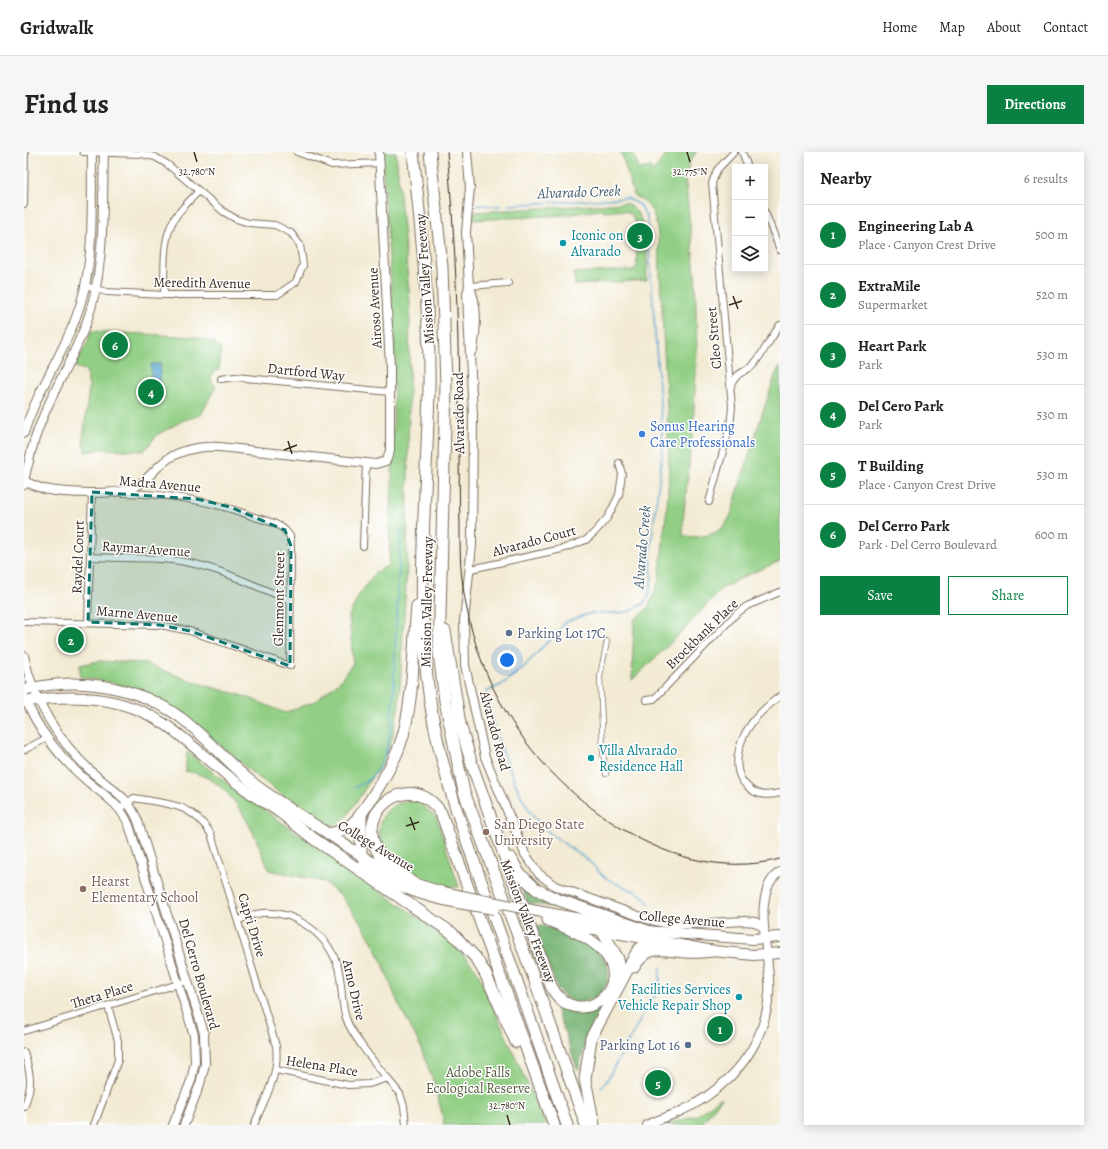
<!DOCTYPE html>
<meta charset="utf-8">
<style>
:root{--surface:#fff;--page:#f6f6f6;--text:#222;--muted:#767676;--line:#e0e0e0;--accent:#0b8043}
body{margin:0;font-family:Alegreya,serif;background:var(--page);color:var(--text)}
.controls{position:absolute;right:12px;top:12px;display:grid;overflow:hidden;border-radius:0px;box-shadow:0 2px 10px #0003}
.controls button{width:36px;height:36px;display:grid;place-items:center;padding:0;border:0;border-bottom:1px solid var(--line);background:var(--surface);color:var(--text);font:20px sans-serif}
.you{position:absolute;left:483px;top:508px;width:14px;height:14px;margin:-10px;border:3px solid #fff;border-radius:50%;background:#1a73e8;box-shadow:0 0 0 6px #1a73e833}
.badge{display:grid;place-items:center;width:26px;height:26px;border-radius:50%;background:var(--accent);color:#fff;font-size:13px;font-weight:700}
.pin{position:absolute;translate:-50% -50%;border:2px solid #fff;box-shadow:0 1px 4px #0006}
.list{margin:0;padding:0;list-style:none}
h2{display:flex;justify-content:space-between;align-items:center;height:52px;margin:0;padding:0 16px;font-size:17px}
h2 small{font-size:13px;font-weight:400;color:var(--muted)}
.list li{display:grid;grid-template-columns:26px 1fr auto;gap:12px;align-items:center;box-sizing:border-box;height:60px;padding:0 16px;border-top:1px solid var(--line)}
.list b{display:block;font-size:15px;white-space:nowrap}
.list p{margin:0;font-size:13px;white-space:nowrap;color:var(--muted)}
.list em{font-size:13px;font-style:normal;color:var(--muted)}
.actions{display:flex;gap:8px;padding:12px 16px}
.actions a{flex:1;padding:9px 0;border:1px solid var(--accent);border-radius:0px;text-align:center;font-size:14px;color:var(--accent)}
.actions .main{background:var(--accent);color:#fff}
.icon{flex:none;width:22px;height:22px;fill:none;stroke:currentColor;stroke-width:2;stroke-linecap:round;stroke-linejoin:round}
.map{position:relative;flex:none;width:756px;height:973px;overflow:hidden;border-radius:0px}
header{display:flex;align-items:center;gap:24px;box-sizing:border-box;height:56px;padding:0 20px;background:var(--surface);border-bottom:1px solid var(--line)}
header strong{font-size:19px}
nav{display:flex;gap:22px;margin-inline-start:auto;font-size:14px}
.intro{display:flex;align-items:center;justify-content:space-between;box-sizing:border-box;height:96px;padding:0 24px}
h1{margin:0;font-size:28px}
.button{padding:10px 18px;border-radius:0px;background:var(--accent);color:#fff;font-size:14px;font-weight:700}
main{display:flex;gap:24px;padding:0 24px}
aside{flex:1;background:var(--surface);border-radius:0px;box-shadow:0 2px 10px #0003}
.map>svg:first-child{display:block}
.green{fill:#92cf85;stroke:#667c52}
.forest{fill:#75b272;stroke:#586e48}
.water{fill:#55a2ce;stroke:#486676}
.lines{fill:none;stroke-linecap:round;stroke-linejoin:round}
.stream{stroke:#55a2ce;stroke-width:1.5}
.pedestrian-casing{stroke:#7b6d5d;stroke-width:6}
.minor-casing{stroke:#7b6d5d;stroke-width:8}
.tertiary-casing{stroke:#7b6d5d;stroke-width:10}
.primary-casing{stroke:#7b6d5d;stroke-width:12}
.motorway-casing{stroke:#7b6d5d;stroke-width:13}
.pedestrian{stroke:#fff;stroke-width:4.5}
.minor{stroke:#fff;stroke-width:6}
.tertiary{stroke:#fff;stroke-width:8}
.primary{stroke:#fff;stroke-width:10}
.motorway{stroke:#fff;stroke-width:11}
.tram{stroke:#3b2a1e;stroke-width:1}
.primary-bridge-casing{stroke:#7b6d5d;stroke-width:12;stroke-linecap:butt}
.primary-bridge{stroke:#fff;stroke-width:10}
.marked{fill:#0f766e;fill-opacity:0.2;stroke:#0f766e;stroke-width:3;stroke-dasharray:8 5;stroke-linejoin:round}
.ticks{fill:none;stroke:#3b2a1e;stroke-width:1.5}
.culture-dot{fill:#0f9aa8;stroke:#fff;stroke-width:1.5}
.shop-dot{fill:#3f7fe0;stroke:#fff;stroke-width:1.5}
.service-dot{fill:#5c6f8a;stroke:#fff;stroke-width:1.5}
.education-dot{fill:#8d6e63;stroke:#fff;stroke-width:1.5}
.labels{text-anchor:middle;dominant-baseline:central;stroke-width:3;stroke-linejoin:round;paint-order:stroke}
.culture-label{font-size:14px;fill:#0d838f;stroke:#fff;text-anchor:start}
.street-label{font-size:14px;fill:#3b2a1e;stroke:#fff}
.shop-label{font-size:14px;fill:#366cbe;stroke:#fff;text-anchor:start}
.service-label{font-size:14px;fill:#4e5e75;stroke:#fff;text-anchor:start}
.education-label{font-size:14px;fill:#785e54;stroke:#fff;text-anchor:start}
.park-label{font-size:14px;fill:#555c3d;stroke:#fff}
.water-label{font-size:15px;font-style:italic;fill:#47606d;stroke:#fff}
.ticks-label{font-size:10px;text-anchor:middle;fill:#3b2a1e;stroke:#fff;stroke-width:3;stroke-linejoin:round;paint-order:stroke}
</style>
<header>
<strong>Gridwalk</strong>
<nav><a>Home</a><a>Map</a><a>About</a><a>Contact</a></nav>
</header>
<div class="intro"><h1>Find us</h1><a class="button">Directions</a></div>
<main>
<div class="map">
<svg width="756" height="973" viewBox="0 0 756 973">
<rect width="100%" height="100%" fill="#fff"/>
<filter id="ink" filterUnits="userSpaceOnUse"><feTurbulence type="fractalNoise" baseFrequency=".025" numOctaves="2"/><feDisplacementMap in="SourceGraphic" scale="8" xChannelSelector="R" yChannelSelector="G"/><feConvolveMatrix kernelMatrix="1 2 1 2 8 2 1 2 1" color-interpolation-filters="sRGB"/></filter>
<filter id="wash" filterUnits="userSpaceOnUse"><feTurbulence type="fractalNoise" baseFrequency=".012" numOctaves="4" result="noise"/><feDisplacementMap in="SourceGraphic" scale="16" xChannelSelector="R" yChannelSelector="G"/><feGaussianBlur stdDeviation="0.9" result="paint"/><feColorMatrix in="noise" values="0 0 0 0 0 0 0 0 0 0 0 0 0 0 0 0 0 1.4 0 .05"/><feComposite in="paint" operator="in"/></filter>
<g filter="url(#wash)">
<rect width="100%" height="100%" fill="#f2ead3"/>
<g class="green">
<path d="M358,0H372L386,150L383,414L375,553L368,588L361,605L337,643L322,665L312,673H305L267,649L230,622L163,565L107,536L86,530L56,525V513L75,509L119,511L173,531L223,545L261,561L291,549L315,530L329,511L325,464L335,443L351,421L365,413L369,299L370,180Z"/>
<path d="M597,0H609L615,17L626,15L628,20L645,0H673L667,7L661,25L671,121L673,201L669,276L659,369V383C671,387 690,384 699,375C710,363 710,349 715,335C726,302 735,269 747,236C750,228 751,221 756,214V409L721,424L697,437L655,483L608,528L610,468L624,456L635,428L643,355L645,321L644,275L634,83C631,64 629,52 610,44Z"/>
<path d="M602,51C627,63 622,104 623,128L551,133L550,121L604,118L606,120L613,115L611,68H609V64C600,55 589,60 580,60V58H577L540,63L450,68V60Z"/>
<path d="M67,179L171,185L191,191L192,195L197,196L195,218L191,219L187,224L188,230L192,234L177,263L160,268L133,283L120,299L79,297L61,300L59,288L65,235L62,218L51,215L64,189Z"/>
<path d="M163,600L213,639L425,787L452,817L522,973H419L420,969L410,931L395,891L374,851L353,798L338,772L317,744L300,730L245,718C229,678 209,625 161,619Z"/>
<path d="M385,648L394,649L412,665L435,735C412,736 384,725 368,708C346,684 352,655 385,648Z"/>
<path d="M696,946H698L676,973H638L672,964Z"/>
</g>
<g class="forest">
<path d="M493,726L543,757L504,751Z"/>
<path d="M509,773C533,775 592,795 584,828C581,841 565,852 551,850C544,849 538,842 534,838Z"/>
<path d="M534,849L551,859L576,855L563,885L554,919L531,853Z"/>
</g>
<path class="water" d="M127,212H137L136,231H127Z"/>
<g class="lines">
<g class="stream">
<path d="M452,53L477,54"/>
<path d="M485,53L603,46L616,53L623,66L639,294L626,403L628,426L624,446L620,451L607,459L594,461H567L542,470L499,516L477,533L462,540C464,566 493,644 510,665C525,684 544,693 562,707C569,712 575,721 582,726C596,736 616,736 625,752"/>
<path d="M330,635C343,633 356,618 360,606C370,574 370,537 371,503C373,462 374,420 377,378"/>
<path d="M577,935L582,930L626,850L635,838L637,815"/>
</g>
</g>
</g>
<g filter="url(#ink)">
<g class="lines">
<g class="pedestrian-casing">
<path id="pedestrian" d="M582,622L579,600L576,524L583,489"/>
</g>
<g class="minor-casing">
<g id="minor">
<path d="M59,0L118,2L131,5L143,12L200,60L212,67L225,71L251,73L267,81L276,93L279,113L272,130L253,143H140L83,140L61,134"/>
<path d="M273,0L308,13L356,11"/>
<path d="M718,0L724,15"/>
<path d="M0,52L1,0"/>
<path d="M741,60L756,98"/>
<path d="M445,134L484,131"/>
<path d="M140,143C141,118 137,86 152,64C159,55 167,47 175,39"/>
<path d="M197,227L211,225L366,240"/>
<path d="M707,234C711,222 718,221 727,215C734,210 750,181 756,173"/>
<path d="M685,350L706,274L708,255L688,31L693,18L710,0"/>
<path d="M339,394L342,310"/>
<path d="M66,405C99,407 134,404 166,411C201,418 234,436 266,448"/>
<path d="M447,417L538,397L562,388L571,380L584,365L595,343L598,322L595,311"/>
<path d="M0,470L136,473L166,479L266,514L267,394L266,384L261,378C253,371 241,368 230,365C187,348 145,342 99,341"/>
<path d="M64,470L68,340"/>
<path d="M756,544C746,552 734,561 727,572C714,590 705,620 725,636C734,644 744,644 756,641"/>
<path d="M622,548L630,547L712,462L723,454L756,440"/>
<path d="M0,598L23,586"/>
<path d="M96,656L110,646C143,652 167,650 187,682L252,894C256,922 240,948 230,973"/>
<path d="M215,768C220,766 226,763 232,762C266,755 302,780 313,812C319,829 316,848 322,866C328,886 362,924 376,942L380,954L382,973"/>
<path d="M0,879L164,829"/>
<path d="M0,900C7,923 9,933 0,955"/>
<path d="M252,918L324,933L345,932L364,926"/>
<path d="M70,973L94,908V889L84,854"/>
</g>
</g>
<g class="tertiary-casing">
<g id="tertiary">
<path d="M443,0L446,35L442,80L445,134L443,142L449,263L448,393L440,469L441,513L461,605L501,702L515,722L531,734L623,767L650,773L721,769L731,770L739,775"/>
<path d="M445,134C455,153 452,178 449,198"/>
<path d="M0,281C12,241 36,207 51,168C72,116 67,55 68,0"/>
<path d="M0,329C7,332 13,335 20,337C38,341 96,344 111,335C121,330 127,322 134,315C151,298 174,294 196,295L352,312L362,309L366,299V214L355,0"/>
<path d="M0,333C0,325 3,317 5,309C15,260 44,219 62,172C82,118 78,56 80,0"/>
<path d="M0,504C9,549 35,590 69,621C89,639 103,643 114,669L180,881L181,912L176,932L160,973"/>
<path d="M0,543C12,576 37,607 63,629C80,643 96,652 105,673L170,883L171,910L167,929L149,973"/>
<path d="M623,973C634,967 648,964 659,958C675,951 691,939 704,927C728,904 742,875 745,842C749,811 724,740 756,720"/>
</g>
</g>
<g class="primary-casing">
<g id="primary">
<path d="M0,538C53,524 111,533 156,565C184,586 205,613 233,634C252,648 273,661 293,674C337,704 379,734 433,743"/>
<path d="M0,550C49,541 100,544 142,573C171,593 196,620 225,640C235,648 247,654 258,662"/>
<path d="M338,714C371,734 397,744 434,751"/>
<path d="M513,759L605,776"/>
<path d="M538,771L689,799L730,803L756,801"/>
<path d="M622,779L729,787L756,785"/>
</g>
</g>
<g class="motorway-casing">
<g id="motorway">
<path d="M389,0C397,78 406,156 405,235C403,341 390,449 407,555C419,628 445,696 470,765C495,834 519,904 543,973"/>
<path d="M406,0L418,115L422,233L415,501L421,549L440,640L511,829L562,973"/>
<path d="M421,479L436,572L448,613L527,834C552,883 615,836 578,798C563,783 543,776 524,768"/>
<path d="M252,657L290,687L428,781L451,805L461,821L492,890"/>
<path d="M337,662V702L344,717"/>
<path d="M305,682C329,677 334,667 347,647C358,630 369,612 376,593C390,554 389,496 393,454"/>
<path d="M487,706L495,721L512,737L532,747L629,781"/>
<path d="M396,735C384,727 371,719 361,709C320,666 385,612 417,661L530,973"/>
<path d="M573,770L594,807L596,821"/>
<path d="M610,815C625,791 637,798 661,800C670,801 680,800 689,799"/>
<path d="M570,973L561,927L567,886L614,798L628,788"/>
</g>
</g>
<use href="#pedestrian" class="pedestrian"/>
<use href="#minor" class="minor"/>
<use href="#tertiary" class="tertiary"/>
<use href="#primary" class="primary"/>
<use href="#motorway" class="motorway"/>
<path class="tram" d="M423,0C431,81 434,163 435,244C435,288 435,332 436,375C436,395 436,415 439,434C452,533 506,617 589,671C638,704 697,722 756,707"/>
<g class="primary-bridge-casing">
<g id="primary-bridge">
<path d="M433,743L513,759"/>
<path d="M434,751L470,757"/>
</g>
</g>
<use href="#primary-bridge" class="primary-bridge"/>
</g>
</g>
<path class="marked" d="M68,340L173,347L206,355L261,378L267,394L266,514L166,479L136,473L64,470Z"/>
<path class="ticks" d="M170,0L173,10M663,0L666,10M709,144L714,157M705,153L718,149M264,289L268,302M260,298L273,293M386,665L391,678M382,674L395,670M483,963L486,973"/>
<g class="culture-dot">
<circle cx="539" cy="91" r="4"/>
<circle cx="567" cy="606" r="4"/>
<circle cx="715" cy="845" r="4"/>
</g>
<circle class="shop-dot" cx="618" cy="282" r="4"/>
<g class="service-dot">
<circle cx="485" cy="481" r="4"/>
<circle cx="664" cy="893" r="4"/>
</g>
<g class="education-dot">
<circle cx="462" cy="680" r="4"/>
<circle cx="59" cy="737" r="4"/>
</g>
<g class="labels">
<g class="culture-label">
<text x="547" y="83">Iconic on<tspan x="547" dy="16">Alvarado</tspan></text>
<text x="575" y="598">Villa Alvarado<tspan x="575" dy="16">Residence Hall</tspan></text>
<text x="707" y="837" text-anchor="end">Facilities Services<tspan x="707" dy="16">Vehicle Repair Shop</tspan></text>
</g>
<g class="street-label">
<text transform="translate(401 127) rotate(-94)">Mission Valley Freeway</text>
<text transform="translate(178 131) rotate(1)">Meredith Avenue</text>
<text transform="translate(351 156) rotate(-93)">Airoso Avenue</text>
<text transform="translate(690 186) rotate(-95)">Cleo Street</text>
<text transform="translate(282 220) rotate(6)">Dartford Way</text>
<text transform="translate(435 261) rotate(-91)">Alvarado Road</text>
<text transform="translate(136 332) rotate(5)">Madra Avenue</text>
<text transform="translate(510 389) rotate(-15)">Alvarado Court</text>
<text transform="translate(122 397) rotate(4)">Raymar Avenue</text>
<text transform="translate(54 405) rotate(-88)">Raydel Court</text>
<text transform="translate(255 447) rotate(-89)">Glenmont Street</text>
<text transform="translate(403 450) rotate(-89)">Mission Valley Freeway</text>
<text transform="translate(113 462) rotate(5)">Marne Avenue</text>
<text transform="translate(678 482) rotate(-44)">Brockbank Place</text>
<text transform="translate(471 579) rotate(75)">Alvarado Road</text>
<text transform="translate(352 694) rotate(31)">College Avenue</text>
<text transform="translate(658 767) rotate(5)">College Avenue</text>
<text transform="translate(504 769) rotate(69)">Mission Valley Freeway</text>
<text transform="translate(228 773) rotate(73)">Capri Drive</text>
<text transform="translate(175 822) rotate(74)">Del Cerro Boulevard</text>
<text transform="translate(330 838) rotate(77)">Arno Drive</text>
<text transform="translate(78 843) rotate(-17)">Theta Place</text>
<text transform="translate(298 914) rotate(9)">Helena Place</text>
</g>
<g class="shop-label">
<text x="626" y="274">Sonus Hearing<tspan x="626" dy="16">Care Professionals</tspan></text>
</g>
<g class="service-label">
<text x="493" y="481">Parking Lot 17C</text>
<text x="656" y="893" text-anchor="end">Parking Lot 16</text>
</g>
<g class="education-label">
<text x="470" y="672">San Diego State<tspan x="470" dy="16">University</tspan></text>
<text x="67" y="729">Hearst<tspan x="67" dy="16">Elementary School</tspan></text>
</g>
<g class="park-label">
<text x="454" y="920">Adobe Falls<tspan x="454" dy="16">Ecological Reserve</tspan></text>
</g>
<g class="water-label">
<text transform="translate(555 40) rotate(-2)">Alvarado Creek</text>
<text transform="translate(618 395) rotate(-85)">Alvarado Creek</text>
</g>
</g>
<g class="ticks-label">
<text x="173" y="23">32.780°N</text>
<text x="666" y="23">32.775°N</text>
<text x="483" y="957">32.780°N</text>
</g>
</svg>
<div class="controls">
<button>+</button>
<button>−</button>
<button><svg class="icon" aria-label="layers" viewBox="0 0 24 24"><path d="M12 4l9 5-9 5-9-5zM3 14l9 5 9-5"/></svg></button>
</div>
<div class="you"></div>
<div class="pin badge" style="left:696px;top:877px">1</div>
<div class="pin badge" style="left:47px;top:488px">2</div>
<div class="pin badge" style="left:616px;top:84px">3</div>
<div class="pin badge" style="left:127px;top:240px">4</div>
<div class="pin badge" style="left:634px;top:931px">5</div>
<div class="pin badge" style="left:91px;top:193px">6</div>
</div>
<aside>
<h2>Nearby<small>6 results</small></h2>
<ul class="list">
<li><span class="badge">1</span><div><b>Engineering Lab A</b><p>Place · Canyon Crest Drive</p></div><em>500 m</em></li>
<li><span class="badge">2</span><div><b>ExtraMile</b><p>Supermarket</p></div><em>520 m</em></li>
<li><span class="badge">3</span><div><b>Heart Park</b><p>Park</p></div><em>530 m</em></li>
<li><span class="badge">4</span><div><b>Del Cero Park</b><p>Park</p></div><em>530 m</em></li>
<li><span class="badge">5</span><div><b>T Building</b><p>Place · Canyon Crest Drive</p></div><em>530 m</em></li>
<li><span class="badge">6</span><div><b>Del Cerro Park</b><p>Park · Del Cerro Boulevard</p></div><em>600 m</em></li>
</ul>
<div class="actions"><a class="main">Save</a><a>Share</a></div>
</aside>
</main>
